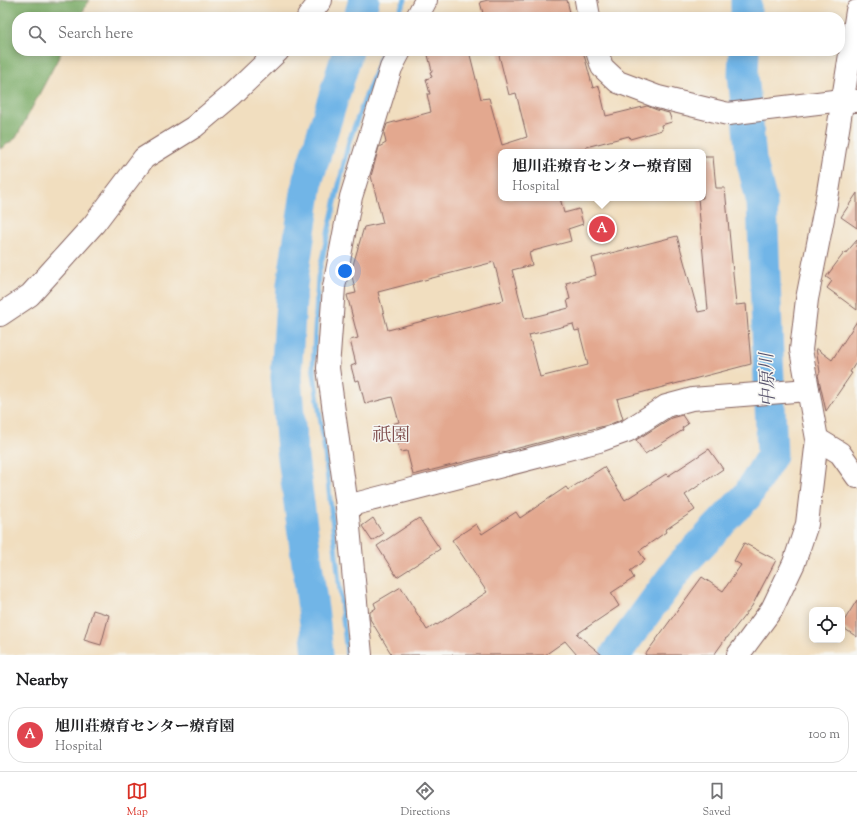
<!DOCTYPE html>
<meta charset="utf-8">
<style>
:root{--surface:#fff;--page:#f6f6f6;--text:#202124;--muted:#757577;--line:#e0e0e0;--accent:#d93025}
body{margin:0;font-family:"Sorts Mill Goudy","Noto Serif JP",serif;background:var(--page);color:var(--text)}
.controls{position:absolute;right:12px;bottom:12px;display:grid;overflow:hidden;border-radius:8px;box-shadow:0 2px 10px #0003}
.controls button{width:36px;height:36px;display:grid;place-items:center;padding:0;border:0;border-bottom:1px solid var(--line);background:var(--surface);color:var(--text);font:20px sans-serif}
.you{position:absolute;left:345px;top:271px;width:14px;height:14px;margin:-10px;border:3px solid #fff;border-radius:50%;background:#1a73e8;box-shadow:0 0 0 6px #1a73e833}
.badge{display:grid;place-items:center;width:26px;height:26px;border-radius:50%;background:var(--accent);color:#fff;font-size:13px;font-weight:700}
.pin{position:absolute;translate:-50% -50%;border:2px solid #fff;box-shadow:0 1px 4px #0006}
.popup{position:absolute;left:498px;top:149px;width:208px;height:52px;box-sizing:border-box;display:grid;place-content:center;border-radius:8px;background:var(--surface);filter:drop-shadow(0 1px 3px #0005);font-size:13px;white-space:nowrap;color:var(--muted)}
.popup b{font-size:15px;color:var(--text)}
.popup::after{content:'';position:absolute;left:50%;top:100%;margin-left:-8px;border:8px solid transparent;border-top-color:var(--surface)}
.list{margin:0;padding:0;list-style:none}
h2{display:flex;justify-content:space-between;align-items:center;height:52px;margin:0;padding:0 16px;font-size:17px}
h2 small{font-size:13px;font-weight:400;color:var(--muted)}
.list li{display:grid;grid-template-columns:26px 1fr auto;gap:12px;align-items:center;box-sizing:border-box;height:56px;margin:0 8px 8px;padding:0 8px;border:1px solid var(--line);border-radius:16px}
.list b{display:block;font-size:15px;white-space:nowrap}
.list p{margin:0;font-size:13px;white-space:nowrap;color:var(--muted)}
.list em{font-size:13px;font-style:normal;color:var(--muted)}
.icon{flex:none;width:22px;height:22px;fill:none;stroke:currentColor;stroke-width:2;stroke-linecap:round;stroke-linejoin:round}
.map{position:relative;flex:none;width:857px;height:655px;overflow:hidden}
.search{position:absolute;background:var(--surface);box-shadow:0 2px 10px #0003;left:12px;right:12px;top:12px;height:44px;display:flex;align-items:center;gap:10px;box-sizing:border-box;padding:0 14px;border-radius:16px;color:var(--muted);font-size:15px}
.sheet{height:116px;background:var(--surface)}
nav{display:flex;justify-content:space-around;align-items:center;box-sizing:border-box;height:56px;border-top:1px solid var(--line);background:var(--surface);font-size:11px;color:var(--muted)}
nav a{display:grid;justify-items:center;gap:2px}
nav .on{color:var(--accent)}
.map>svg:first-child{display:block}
.forest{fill:#79aa65;stroke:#626448}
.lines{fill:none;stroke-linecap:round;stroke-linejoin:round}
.stream{stroke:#71b5e7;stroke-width:5}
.river{stroke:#71b5e7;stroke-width:31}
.building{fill:#e3a88f;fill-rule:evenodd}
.minor-casing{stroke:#84625f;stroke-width:24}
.minor{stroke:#fff;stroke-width:22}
.labels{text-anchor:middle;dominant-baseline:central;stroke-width:3;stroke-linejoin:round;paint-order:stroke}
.water-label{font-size:18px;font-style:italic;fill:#58546d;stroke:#f6f6f2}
.quarter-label{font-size:19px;fill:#804f4e;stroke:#f6f6f2}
</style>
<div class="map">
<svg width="857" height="655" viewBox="0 0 857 655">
<rect width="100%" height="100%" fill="#f6f6f2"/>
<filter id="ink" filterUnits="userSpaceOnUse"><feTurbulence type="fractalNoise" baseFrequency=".025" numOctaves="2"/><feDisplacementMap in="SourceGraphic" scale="8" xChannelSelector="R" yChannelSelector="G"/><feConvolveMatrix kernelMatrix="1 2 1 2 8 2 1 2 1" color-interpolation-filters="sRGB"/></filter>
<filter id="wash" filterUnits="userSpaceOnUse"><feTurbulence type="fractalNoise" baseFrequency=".012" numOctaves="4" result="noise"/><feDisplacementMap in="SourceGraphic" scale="16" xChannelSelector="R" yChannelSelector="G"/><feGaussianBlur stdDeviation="0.9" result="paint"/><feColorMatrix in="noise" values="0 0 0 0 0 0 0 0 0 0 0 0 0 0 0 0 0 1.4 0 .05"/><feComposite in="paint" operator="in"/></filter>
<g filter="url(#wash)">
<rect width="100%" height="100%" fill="#f1debf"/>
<path class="forest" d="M0,0H89L80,17H17V51H62L16,138L0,149Z"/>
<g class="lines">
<g class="stream">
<path d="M396,17L405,0"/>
<path d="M347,655L324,445L313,366L318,277L349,141L383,51"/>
</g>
<g class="river">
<path d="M359,17L364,0"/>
<path d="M746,17V0"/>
<path d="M318,655L315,624L292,450L286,378L292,285L308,179L348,51"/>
<path d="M615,655L681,565L747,496L772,455L762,203L751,159L743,74L744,51"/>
</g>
</g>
<g id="blocks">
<g class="building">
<path d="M488,0H567L571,17H484L480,2Z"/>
<path d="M427,51H469L481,99L489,98L502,145L527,137L516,93L509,95L498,51H583L593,88L599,86L606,116L647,106L657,110L669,113L672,122L661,125L662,130L630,139L629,136L586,147L587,150L577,152H501V198H560L564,213L579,209L583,224L568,229L571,241L533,251V252L529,253L532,265L512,270L525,319L569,308L567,300L570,299L566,283L596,275L592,258L677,236L698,312L708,310L698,198H703V157H713L716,188H725L736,305L746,304L751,364L617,399L623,419L608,425L413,475L407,451L400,452L392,424L399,422L392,397L365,404L359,380L355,381L351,366L356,364L350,340L358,338L347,295L356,293L351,272L364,227L383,223L371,176L379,147L386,143L384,133L387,124L431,112L427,94H430L426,79L432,77L430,72L432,71ZM494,262L504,300L388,330L378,292ZM573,324L575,331L579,330L588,365L540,377L529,335Z"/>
<path d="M857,193V228L841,217Z"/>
<path d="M857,240V310L827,288L832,281L826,277L844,253L845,254Z"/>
<path d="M857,321V361L850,372L852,373L826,411L818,375L820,372L816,348L832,360Z"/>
<path d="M682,415L688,424L682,428L683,430L645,454L636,440L671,418Z"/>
<path d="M709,449L723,469L685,495L695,510L665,530L666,532L639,551L645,560L630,571L634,578L611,593L619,606L577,634L602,655H577L565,641L545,655H392L370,619V612L376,608L374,603L401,587L427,630L436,624L437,625L487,592L452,540L476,524L482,534L516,512L520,518L566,487L568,490L604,467L625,500L666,474L668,476Z"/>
<path d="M373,518L383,534L372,541L362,526Z"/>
<path d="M419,518L440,549L397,577L377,546Z"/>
<path d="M744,543L776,560L752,606L727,638H726L714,655H645L702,577L723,591L741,565L734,561Z"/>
<path d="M857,600V637L842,627V624Z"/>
<path d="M93,610L109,615L101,645L84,640Z"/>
</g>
</g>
</g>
<g filter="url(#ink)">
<use href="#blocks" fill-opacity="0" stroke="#84625f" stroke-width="1"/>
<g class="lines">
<g class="minor-casing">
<g id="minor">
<path d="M586,0L589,17"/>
<path d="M308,17L321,0"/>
<path d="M417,17L426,0"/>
<path d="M597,51L602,67L618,82L658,97L728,114L842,100L856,101"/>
<path d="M0,315L30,295L94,224L144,158L194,127L232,95L278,51"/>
<path d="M817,439L840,453L857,477"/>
<path d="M347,506L599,441L627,431L666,406L692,399L808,390"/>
<path d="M361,655L347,506L328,368L334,287L351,197L391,68L400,51"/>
<path d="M738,655L772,609L794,563L807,524L817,439L801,350L807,299L827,198L857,11"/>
</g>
</g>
<use href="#minor" class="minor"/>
</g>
</g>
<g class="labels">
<g class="water-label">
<text transform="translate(769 380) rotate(-92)">中原川</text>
</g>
<g class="quarter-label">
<text x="391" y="436">祇園</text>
</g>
</g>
</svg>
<div class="controls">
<button><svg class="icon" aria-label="locate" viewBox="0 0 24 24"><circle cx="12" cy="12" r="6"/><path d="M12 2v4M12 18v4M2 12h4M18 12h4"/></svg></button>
</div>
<div class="you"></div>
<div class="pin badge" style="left:602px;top:229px;background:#e0444e">A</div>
<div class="popup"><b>旭川荘療育センター療育園</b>Hospital</div>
<div class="search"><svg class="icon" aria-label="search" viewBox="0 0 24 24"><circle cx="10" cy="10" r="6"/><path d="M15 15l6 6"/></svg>Search here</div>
</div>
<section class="sheet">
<h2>Nearby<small></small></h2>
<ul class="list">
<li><span class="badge" style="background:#e0444e">A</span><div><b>旭川荘療育センター療育園</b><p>Hospital</p></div><em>100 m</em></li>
</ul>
</section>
<nav>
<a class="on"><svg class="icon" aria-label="map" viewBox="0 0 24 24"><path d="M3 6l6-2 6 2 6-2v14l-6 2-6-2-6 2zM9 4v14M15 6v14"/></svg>Map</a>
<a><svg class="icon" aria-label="directions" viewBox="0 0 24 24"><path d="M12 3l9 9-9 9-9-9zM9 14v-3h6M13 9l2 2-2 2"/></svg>Directions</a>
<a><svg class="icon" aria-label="saved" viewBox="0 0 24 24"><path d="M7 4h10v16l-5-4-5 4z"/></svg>Saved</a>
</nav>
